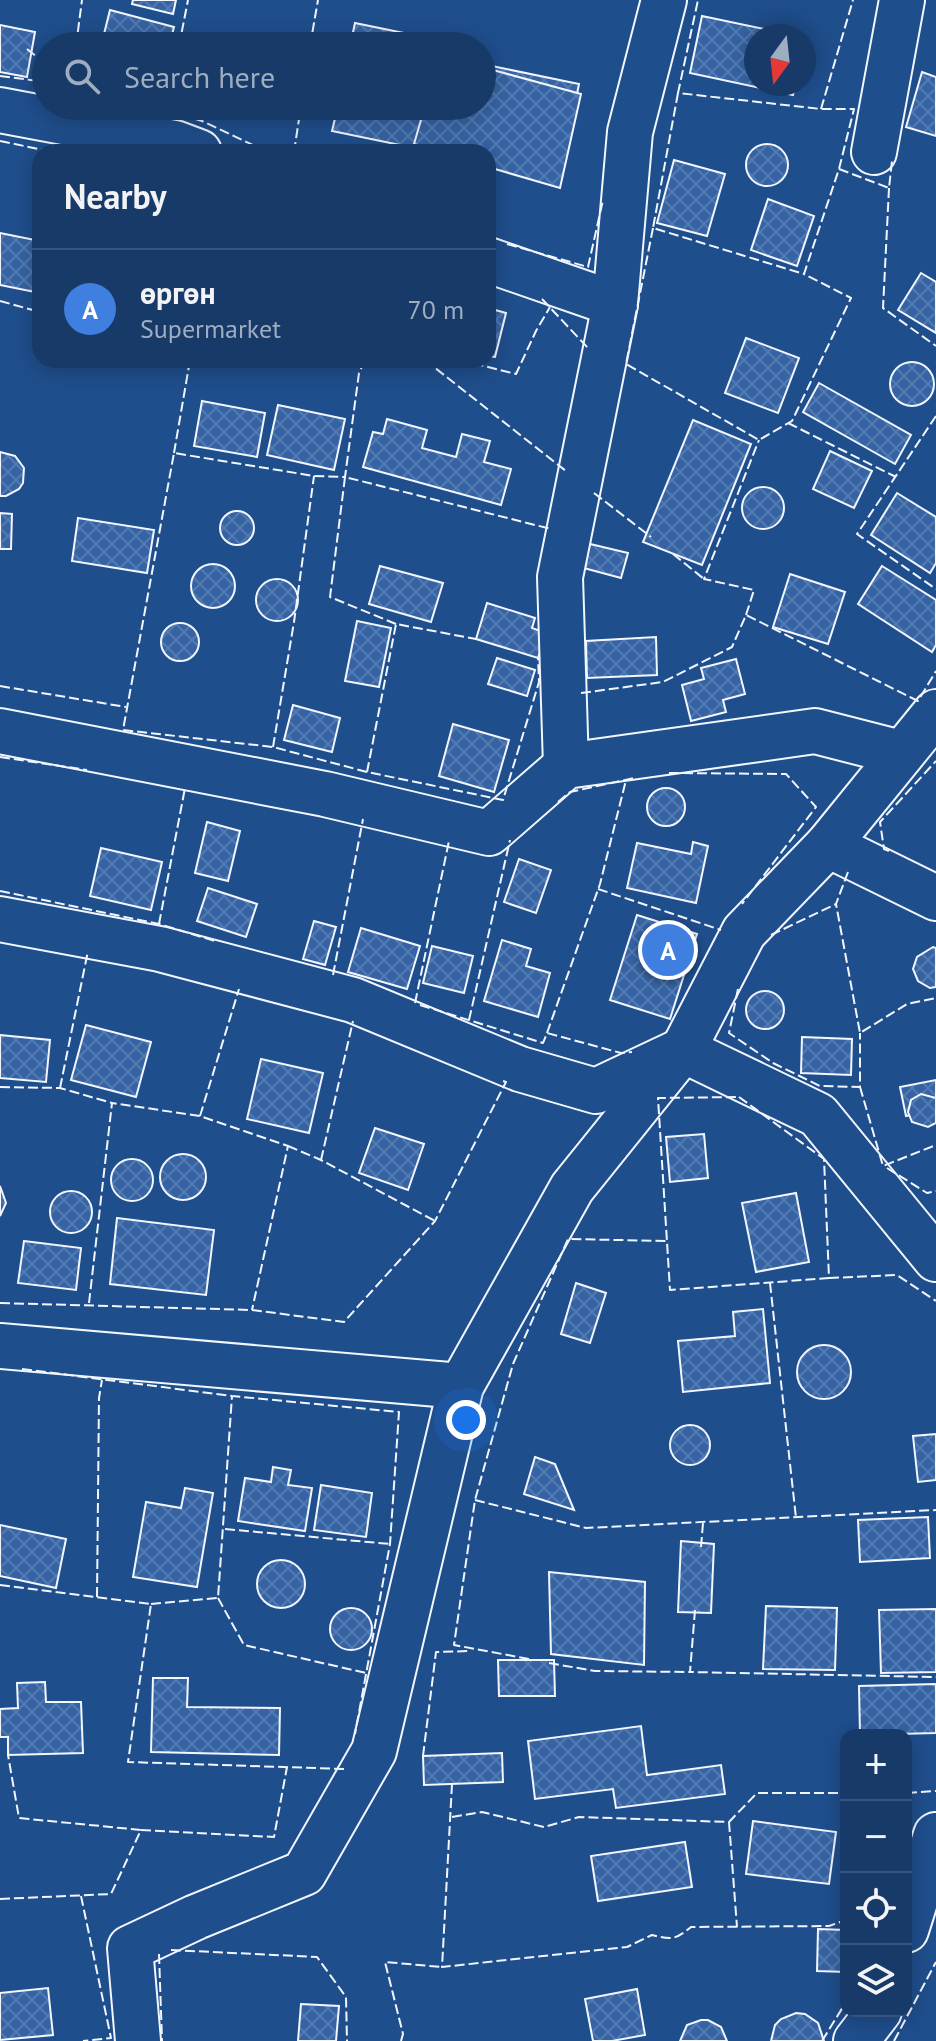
<!DOCTYPE html>
<meta charset="utf-8">
<style>
:root{--surface:#173a69;--page:#244571;--text:#f1f3f6;--muted:#9eadc0;--line:#36547d;--accent:#ffb74d}
body{margin:0;font-family:"PT Sans",sans-serif;background:var(--page);color:var(--text)}
.controls{position:absolute;right:24px;bottom:24px;display:grid;overflow:hidden;border-radius:16px;box-shadow:0 4px 20px #0003}
.controls button{width:72px;height:72px;display:grid;place-items:center;padding:0;border:0;border-bottom:2px solid var(--line);background:var(--surface);color:var(--text);font:40px sans-serif}
.compass{position:absolute;left:744px;top:24px;width:72px;height:72px;border-radius:50%;background:var(--surface);box-shadow:0 4px 20px #0003;rotate:195deg}
.you{position:absolute;left:466px;top:1420px;width:28px;height:28px;margin:-20px;border:6px solid #fff;border-radius:50%;background:#1a73e8;box-shadow:0 0 0 12px #1a73e833}
.badge{display:grid;place-items:center;width:52px;height:52px;border-radius:50%;background:var(--accent);color:#fff;font-size:26px;font-weight:700}
.pin{position:absolute;translate:-50% -50%;border:4px solid #fff;box-shadow:0 2px 8px #0006}
.list{margin:0;padding:0;list-style:none}
h2{display:flex;justify-content:space-between;align-items:center;height:104px;margin:0;padding:0 32px;font-size:34px}
h2 small{font-size:26px;font-weight:400;color:var(--muted)}
.list li{display:grid;grid-template-columns:52px 1fr auto;gap:24px;align-items:center;box-sizing:border-box;height:120px;padding:0 32px;border-top:2px solid var(--line)}
.list b{display:block;font-size:30px;white-space:nowrap}
.list p{margin:0;font-size:26px;white-space:nowrap;color:var(--muted)}
.list em{font-size:26px;font-style:normal;color:var(--muted)}
.icon{flex:none;width:44px;height:44px;fill:none;stroke:currentColor;stroke-width:2;stroke-linecap:round;stroke-linejoin:round}
.map{position:relative;flex:none;width:936px;height:2041px;overflow:hidden}
.search{position:absolute;background:var(--surface);box-shadow:0 4px 20px #0003;left:32px;top:32px;width:464px;height:88px;display:flex;align-items:center;gap:20px;box-sizing:border-box;padding:0 28px;border-radius:44px;color:var(--muted);font-size:30px}
.panel{position:absolute;background:var(--surface);box-shadow:0 4px 20px #0003;left:32px;top:144px;width:464px;height:224px;border-radius:24px}
.map>svg:first-child{display:block}
.building{fill:url(#building-cross-hatch);stroke:#f2f6ff;stroke-width:2}
.lines{fill:none;stroke-linecap:round;stroke-linejoin:round}
.minor-casing{stroke:#f2f6ff;stroke-width:48}
.minor{stroke:#1f4e8c;stroke-width:44}
.fence{stroke:#f2f6ff;stroke-width:2;stroke-dasharray:10 4;stroke-linecap:butt}
</style>
<div class="map">
<svg width="936" height="2041" viewBox="0 0 936 2041">
<defs>
<pattern id="building-cross-hatch" width="8" height="8" patternUnits="userSpaceOnUse" patternTransform="scale(2)"><rect width="8" height="8" fill="#3563a3"/><path d="M0 0l8 8M0 8l8-8" fill="none" stroke="#537ab1"/></pattern>
</defs>
<rect width="100%" height="100%" fill="#1f4e8c"/>
<g class="building">
<path d="M133,0H176L173,14L132,4Z"/>
<path d="M110,10L174,27L169,46H101Z"/>
<path d="M702,16L797,36H756V84H795L793,95L690,73Z"/>
<path d="M355,23L448,42L447,46H350Z"/>
<path d="M0,25L35,32L27,77L0,72Z"/>
<path d="M482,64L579,84L560,178L488,163V152H434L332,131L338,106H482Z"/>
<path d="M482,67L581,94L560,188L488,167V152H440L414,144L425,106H482Z"/>
<path d="M922,72L936,77V136L906,127Z"/>
<circle cx="767" cy="165" r="21"/>
<path d="M674,160L725,174L707,236L657,223Z"/>
<path d="M768,199L814,216L797,266L751,250Z"/>
<path d="M0,233L40,241V293L0,285Z"/>
<path d="M921,273L936,282V333L898,310Z"/>
<path d="M488,308L506,313L495,357L488,356Z"/>
<path d="M746,338L799,358L778,413L725,393Z"/>
<circle cx="912" cy="384" r="22"/>
<path d="M819,383L911,435L895,464L803,412Z"/>
<path d="M202,401L265,413L257,457L194,446Z"/>
<path d="M278,405L345,419L334,470L267,455Z"/>
<path d="M387,419L427,430L422,448L456,457L462,434L490,441L484,462L511,469L501,505L363,467L373,432L383,434Z"/>
<path d="M693,420L751,444L702,565L643,542Z"/>
<path d="M830,451L872,471L854,508L813,489Z"/>
<path d="M0,452L15,456L24,468L23,483L19,489L6,496H0Z"/>
<circle cx="763" cy="508" r="21"/>
<path d="M897,493L936,517V563L930,573L871,535Z"/>
<circle cx="237" cy="528" r="17"/>
<path d="M0,513L12,514L11,549H0Z"/>
<path d="M78,518L154,530L147,573L72,561Z"/>
<path d="M586,543L628,553L621,578L580,567Z"/>
<circle cx="213" cy="586" r="22"/>
<path d="M380,566L443,583L431,622L369,604Z"/>
<path d="M882,566L936,600V645L932,652L858,604Z"/>
<path d="M790,574L845,592L828,644L773,627Z"/>
<circle cx="277" cy="600" r="21"/>
<path d="M487,603L535,618L532,628L546,633L538,658L476,639Z"/>
<path d="M357,621L391,628L379,687L345,681Z"/>
<circle cx="180" cy="642" r="19"/>
<path d="M656,637L657,675L587,678L586,641Z"/>
<path d="M497,658L535,670L527,696L488,684Z"/>
<path d="M736,659L745,694L723,700L726,712L691,721L682,685L704,679L701,668Z"/>
<path d="M293,705L340,718L332,752L284,740Z"/>
<path d="M453,724L509,740L494,792L439,776Z"/>
<circle cx="666" cy="807" r="19"/>
<path d="M207,822L240,831L228,881L195,873Z"/>
<path d="M693,842L708,846L696,903L627,888L637,843L691,854Z"/>
<path d="M101,848L162,862L151,910L90,896Z"/>
<path d="M519,859L551,870L536,913L504,902Z"/>
<path d="M208,888L257,904L246,937L197,921Z"/>
<path d="M637,915L697,934L670,1019L610,1000Z"/>
<path d="M314,921L336,927L325,965L303,959Z"/>
<path d="M361,928L420,946L407,989L348,972Z"/>
<path d="M502,940L531,949L526,966L550,973L538,1017L484,1001Z"/>
<path d="M432,946L473,956L464,993L423,983Z"/>
<path d="M933,947L936,948V987L930,988L918,981L913,969L917,957Z"/>
<circle cx="765" cy="1010" r="19"/>
<path d="M86,1025L151,1042L136,1097L71,1080Z"/>
<path d="M0,1035L50,1040L46,1082L0,1078Z"/>
<path d="M802,1037L852,1039L851,1075L801,1073Z"/>
<path d="M261,1059L323,1073L309,1133L247,1119Z"/>
<path d="M936,1080V1110L906,1116L900,1087Z"/>
<path d="M921,1094L936,1098V1123L928,1127L912,1122L908,1112L911,1100Z"/>
<path d="M375,1128L424,1144L408,1190L359,1173Z"/>
<path d="M704,1134L708,1178L670,1182L666,1137Z"/>
<circle cx="183" cy="1177" r="23"/>
<circle cx="132" cy="1180" r="21"/>
<path d="M0,1186L6,1203L0,1216Z"/>
<circle cx="71" cy="1212" r="21"/>
<path d="M796,1193L809,1262L756,1272L742,1203Z"/>
<path d="M117,1218L214,1230L206,1295L110,1284Z"/>
<path d="M24,1241L81,1248L76,1290L18,1283Z"/>
<path d="M576,1283L606,1293L590,1343L561,1334Z"/>
<path d="M763,1309L770,1383L683,1392L678,1341L735,1336L733,1312Z"/>
<circle cx="824" cy="1372" r="27"/>
<circle cx="690" cy="1445" r="20"/>
<path d="M936,1434V1480L918,1482L913,1436Z"/>
<path d="M535,1457L555,1464L574,1510L524,1494Z"/>
<path d="M273,1467L291,1470L288,1485L312,1488L305,1531L238,1521L245,1478L271,1482Z"/>
<path d="M321,1485L372,1493L366,1537L314,1530Z"/>
<path d="M185,1488L213,1493L197,1587L133,1577L146,1502L181,1508Z"/>
<path d="M928,1517L930,1558L860,1562L858,1520Z"/>
<path d="M0,1525L66,1539L56,1588L0,1576Z"/>
<path d="M681,1541L714,1544L711,1613L678,1612Z"/>
<circle cx="281" cy="1584" r="24"/>
<path d="M549,1572L645,1582L644,1665L551,1654Z"/>
<path d="M766,1606L837,1608L835,1670L763,1669Z"/>
<circle cx="351" cy="1629" r="21"/>
<path d="M936,1609V1672L881,1673L879,1610Z"/>
<path d="M498,1660H554L555,1696H499Z"/>
<path d="M153,1678H188L187,1707L280,1708L279,1755L151,1752Z"/>
<path d="M45,1682L46,1702H81L83,1753L8,1755V1737H0V1709L18,1708L17,1683Z"/>
<path d="M936,1684V1733L860,1735L859,1686Z"/>
<path d="M641,1726L647,1775L721,1765L725,1794L616,1808L613,1789L535,1799L528,1741Z"/>
<path d="M502,1753L503,1782L424,1785L423,1756Z"/>
<path d="M753,1821L836,1832L829,1884L746,1874Z"/>
<path d="M685,1842L692,1887L598,1901L591,1856Z"/>
<path d="M818,1929L846,1930V1972L817,1971Z"/>
<path d="M48,1988L53,2035L0,2040V1993Z"/>
<path d="M637,1989L645,2035L612,2041H593L585,1999Z"/>
<path d="M301,2004L339,2006L336,2041H298Z"/>
<path d="M796,2013L805,2014L818,2023L824,2041H771L775,2025L781,2019Z"/>
<path d="M701,2020H708L721,2027L727,2041H680L687,2025Z"/>
</g>
<g class="lines">
<g class="minor-casing">
<g id="minor">
<path d="M0,110L175,143L199,152"/>
<path d="M874,152L902,0"/>
<path d="M488,260L615,304"/>
<path d="M0,731L325,794L489,833L566,766L815,731L901,753"/>
<path d="M566,766L560,577L615,304L630,132L664,0"/>
<path d="M828,845L936,898"/>
<path d="M0,919L160,949L353,1000L520,1069L596,1091L683,1050L818,1115L936,1259"/>
<path d="M0,1346L461,1386"/>
<path d="M906,1930L936,1835"/>
<path d="M138,2041L130,1948L196,1917L304,1873L374,1751L461,1386L572,1188L683,1050L744,932L828,845L936,712"/>
<path d="M856,2041L879,2011"/>
</g>
</g>
<use href="#minor" class="minor"/>
<g class="fence">
<path d="M76,46L82,0"/>
<path d="M179,46L188,0"/>
<path d="M310,46L318,0"/>
<path d="M27,49L46,64"/>
<path d="M0,76L46,82"/>
<path d="M678,93L653,228L804,274L839,169L854,109H821L678,93L698,0"/>
<path d="M154,106L202,121L268,152"/>
<path d="M821,109L853,0"/>
<path d="M0,141L53,152"/>
<path d="M90,152H105"/>
<path d="M294,152L301,106"/>
<path d="M839,169L889,188L892,161"/>
<path d="M889,188L883,308L936,346"/>
<path d="M653,228L626,364L759,440L792,421L851,298L804,274"/>
<path d="M507,244L588,267L603,200"/>
<path d="M542,299L588,348"/>
<path d="M0,301L40,312"/>
<path d="M365,360L359,373L345,477L314,476L174,453L123,730L273,747L367,772L503,800L539,682L538,658"/>
<path d="M425,360L566,471"/>
<path d="M460,360L516,374L536,331L550,307"/>
<path d="M936,416L857,534L936,589"/>
<path d="M788,423L896,477"/>
<path d="M174,453L190,360"/>
<path d="M594,493L651,537"/>
<path d="M673,554L704,579"/>
<path d="M746,615L754,590L704,579L759,440"/>
<path d="M396,624L330,597L345,477L551,529"/>
<path d="M0,686L126,707"/>
<path d="M581,693L663,682L732,647L746,615L918,701L936,671"/>
<path d="M273,747L294,622L314,476"/>
<path d="M0,757L87,770"/>
<path d="M367,772L396,624L476,639"/>
<path d="M669,773L786,774L816,807L742,904"/>
<path d="M558,802L570,792L634,778"/>
<path d="M889,851L884,849L880,822L936,761"/>
<path d="M848,872L836,904L860,1033L907,1004L936,998"/>
<path d="M598,889L721,930"/>
<path d="M0,891L159,924L218,942"/>
<path d="M159,924L185,788"/>
<path d="M771,935L836,904"/>
<path d="M333,975L363,819"/>
<path d="M738,989L729,1033L773,1063L820,1086L860,1087V1033"/>
<path d="M415,1003L449,841"/>
<path d="M420,1005L543,1043L547,1033L621,1053L632,1052"/>
<path d="M469,1020L510,840"/>
<path d="M547,1033L600,884L626,780"/>
<path d="M0,1087L60,1088L112,1103"/>
<path d="M860,1087L883,1166L936,1145"/>
<path d="M60,1088L88,951"/>
<path d="M739,1097L824,1159L829,1278L670,1290L658,1098Z"/>
<path d="M200,1116L239,989"/>
<path d="M288,1146L321,1160L435,1221"/>
<path d="M321,1160L353,1021"/>
<path d="M887,1168L927,1193L936,1191"/>
<path d="M829,1278L897,1275L936,1301"/>
<path d="M770,1283L796,1518"/>
<path d="M0,1303L252,1310L344,1322L435,1221L506,1082L503,1081"/>
<path d="M89,1303L112,1103L200,1116L288,1146L252,1310"/>
<path d="M22,1369L232,1396L399,1412L390,1544L355,1734"/>
<path d="M475,1500L586,1528L936,1510"/>
<path d="M225,1529L390,1544"/>
<path d="M701,1547L703,1523"/>
<path d="M0,1585L151,1604L128,1762L345,1769"/>
<path d="M97,1597L99,1398L102,1380"/>
<path d="M218,1598L244,1645L366,1673"/>
<path d="M151,1604L218,1598L232,1396"/>
<path d="M695,1610L690,1672L936,1677"/>
<path d="M529,1659L454,1645L475,1500L513,1364L568,1239L667,1241"/>
<path d="M549,1663L595,1671L690,1672"/>
<path d="M423,1756L436,1652L471,1651"/>
<path d="M452,1784L442,1967L627,1947L652,1935C672,1940 675,1940 691,1927L829,1926L846,1920"/>
<path d="M906,1793L907,1858"/>
<path d="M907,1793L936,1791"/>
<path d="M452,1817L482,1812L544,1827L579,1817L729,1822L757,1793H846"/>
<path d="M729,1822L737,1927"/>
<path d="M141,1830L274,1837L287,1767"/>
<path d="M81,1896L111,2038L83,2041"/>
<path d="M0,1899L111,1894L141,1830L19,1818L8,1755"/>
<path d="M171,1950L317,1957L346,1997L347,2041"/>
<path d="M159,1954L162,2041"/>
<path d="M401,2041L403,2034L385,1962L442,1967"/>
<path d="M822,2041L846,2002"/>
<path d="M894,2041L936,1962"/>
</g>
</g>
</svg>
<div class="controls">
<button>+</button>
<button>−</button>
<button><svg class="icon" aria-label="locate" viewBox="0 0 24 24"><circle cx="12" cy="12" r="6"/><path d="M12 2v4M12 18v4M2 12h4M18 12h4"/></svg></button>
<button><svg class="icon" aria-label="layers" viewBox="0 0 24 24"><path d="M12 4l9 5-9 5-9-5zM3 14l9 5 9-5"/></svg></button>
</div>
<svg class="compass" viewBox="-18 -18 36 36"><path d="M0-13l5 13h-10z" fill="#e53935"/><path d="M0 13l5-13h-10z" fill="#9eadc0"/></svg>
<div class="you"></div>
<div class="pin badge" style="left:668px;top:950px;background:#3f7fe0">A</div>
<div class="search"><svg class="icon" aria-label="search" viewBox="0 0 24 24"><circle cx="10" cy="10" r="6"/><path d="M15 15l6 6"/></svg>Search here</div>
<section class="panel">
<h2>Nearby<small></small></h2>
<ul class="list">
<li><span class="badge" style="background:#3f7fe0">A</span><div><b>өргөн</b><p>Supermarket</p></div><em>70 m</em></li>
</ul>
</section>
</div>
